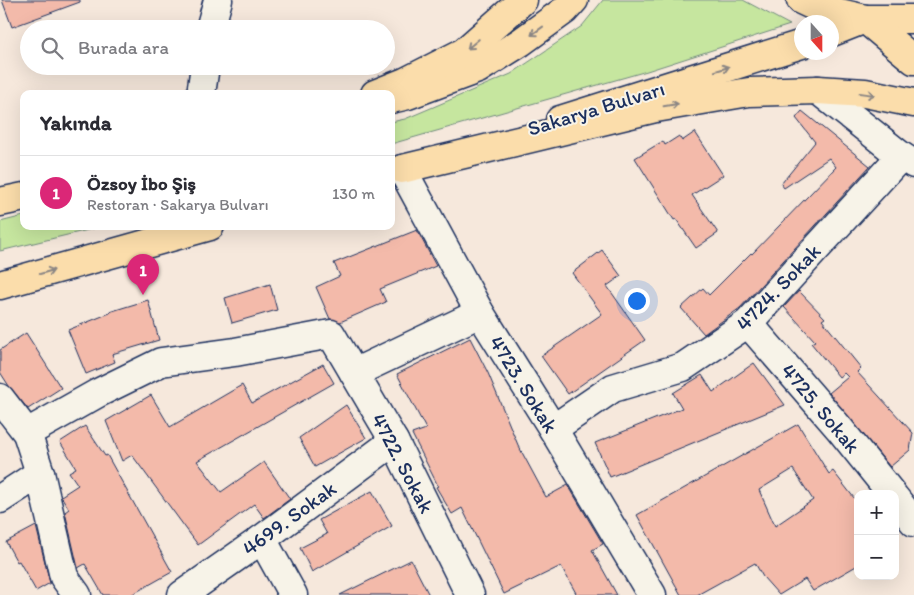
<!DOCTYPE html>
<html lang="tr">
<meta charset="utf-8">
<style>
:root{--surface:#fff;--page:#f2f2f3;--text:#2b2b33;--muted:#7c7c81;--line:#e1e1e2;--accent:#db2777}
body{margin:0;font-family:Itim,sans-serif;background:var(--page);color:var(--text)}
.controls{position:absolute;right:15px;bottom:15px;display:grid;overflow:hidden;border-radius:10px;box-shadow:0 5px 20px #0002}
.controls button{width:45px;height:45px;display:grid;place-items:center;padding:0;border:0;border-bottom:1px solid var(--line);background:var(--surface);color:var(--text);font:25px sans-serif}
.compass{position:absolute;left:794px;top:15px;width:45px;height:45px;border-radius:50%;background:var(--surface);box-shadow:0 5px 20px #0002;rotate:159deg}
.you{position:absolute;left:636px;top:300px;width:18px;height:18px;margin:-12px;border:4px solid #fff;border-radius:50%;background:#1a73e8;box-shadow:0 0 0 8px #1a73e833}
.badge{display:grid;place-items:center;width:32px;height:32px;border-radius:50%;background:var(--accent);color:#fff;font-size:16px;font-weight:700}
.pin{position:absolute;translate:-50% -41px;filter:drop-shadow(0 1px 2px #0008)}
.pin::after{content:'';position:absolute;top:26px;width:18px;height:15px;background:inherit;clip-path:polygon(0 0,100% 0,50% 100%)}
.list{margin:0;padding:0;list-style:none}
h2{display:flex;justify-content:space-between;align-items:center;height:65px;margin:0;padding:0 20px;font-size:21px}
h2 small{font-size:16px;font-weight:400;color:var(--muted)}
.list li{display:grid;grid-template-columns:32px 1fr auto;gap:15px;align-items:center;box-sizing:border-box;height:75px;padding:0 20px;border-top:1px solid var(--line)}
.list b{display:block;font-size:19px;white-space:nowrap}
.list p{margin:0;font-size:16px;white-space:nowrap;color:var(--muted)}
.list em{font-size:16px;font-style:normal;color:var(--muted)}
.icon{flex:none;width:28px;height:28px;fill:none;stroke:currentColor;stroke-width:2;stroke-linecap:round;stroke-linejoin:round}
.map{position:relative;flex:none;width:914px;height:595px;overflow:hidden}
.search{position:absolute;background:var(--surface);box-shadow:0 5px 20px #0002;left:20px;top:20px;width:375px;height:55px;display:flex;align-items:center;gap:12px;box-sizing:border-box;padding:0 18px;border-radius:28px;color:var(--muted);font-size:19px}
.panel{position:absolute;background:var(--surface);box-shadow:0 5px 20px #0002;left:20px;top:90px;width:375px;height:140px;border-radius:10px}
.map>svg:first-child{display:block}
.green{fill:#c6e69f;stroke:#708a7e}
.building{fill:#f3baaa;stroke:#1b2f5e;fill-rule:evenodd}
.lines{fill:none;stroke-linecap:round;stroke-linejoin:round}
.minor-casing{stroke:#1b2f5e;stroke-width:31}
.major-casing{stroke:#1b2f5e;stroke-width:31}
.highway-casing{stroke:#1b2f5e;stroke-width:31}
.minor{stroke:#f7f3e8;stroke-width:28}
.major{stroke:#fbddab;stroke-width:28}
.highway{stroke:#fbddab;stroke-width:28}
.oneway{stroke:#8b8684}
.labels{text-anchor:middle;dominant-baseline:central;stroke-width:4;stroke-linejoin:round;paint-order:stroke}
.street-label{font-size:21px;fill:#1b2f5e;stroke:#f7f3e8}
</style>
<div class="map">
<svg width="914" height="595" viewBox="0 0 914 595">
<rect width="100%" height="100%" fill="#f6e8dc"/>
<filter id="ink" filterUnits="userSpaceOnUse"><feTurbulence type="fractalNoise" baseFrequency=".02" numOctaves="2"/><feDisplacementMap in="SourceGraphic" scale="10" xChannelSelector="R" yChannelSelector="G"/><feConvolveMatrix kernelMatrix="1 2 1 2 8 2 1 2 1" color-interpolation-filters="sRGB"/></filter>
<g filter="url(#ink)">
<g class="green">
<path d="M603,0H743L790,25L647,71L391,144V122L405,119L511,74L582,26Z"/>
<path d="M24,216V226H105L0,251V222Z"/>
</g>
<g class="building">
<path d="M2,0H80V2L12,27Z"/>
<path d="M802,111L870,166L740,308L704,334L681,308L703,288L709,295L751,253L752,254L836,167L829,158L784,188L781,184L815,142L796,118Z"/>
<path d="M695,132L723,175L692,195L718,233L696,248L676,219L674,220L635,158L663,141L665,145L679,136L682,141Z"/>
<path d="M417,230L436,266L380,289L386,302L340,322L330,319L316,287L340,276L334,263Z"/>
<path d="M602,250L621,276L607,286L645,340L568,394L541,356L602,314L572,273Z"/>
<path d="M270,284L277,310L232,323L225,298Z"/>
<path d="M799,291L825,318L822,320L861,368L857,372L913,433L910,450L890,467L829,393L848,377L844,373L839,377L811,343L815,341L784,307Z"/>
<path d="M148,300L159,340L112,354L115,362L86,374L68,330L110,313L109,312Z"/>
<path d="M26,333L61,388L28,409L9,386L0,372V350Z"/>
<path d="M470,338L488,373L518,445L546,497L568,485L603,544L592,550L617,595H577L561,566L504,594L462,508L452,514L436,487L438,486L412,434L426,429L397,374Z"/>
<path d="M754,363L785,405L610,477L595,443L682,408L673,393L702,375L713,392Z"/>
<path d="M323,364L334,383L197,461L221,492L264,462L290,499L264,518L254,504L198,545L132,455L122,461L106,421L151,395L170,427L242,385L252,403Z"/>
<path d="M346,405L366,438L315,467L299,438Z"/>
<path d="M798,424L829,474L833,471L858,503V565L813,591L805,579L779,595L763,577L755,563L697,595H681L637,515ZM793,469L813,500L775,526L759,490Z"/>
<path d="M85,426L105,456L107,455L172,572L131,595H103L85,564L78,568L65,512L69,509L61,496L78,485L69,472L76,468L60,442Z"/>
<path d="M372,491L392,526L312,572L300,548L327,534L319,520Z"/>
<path d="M36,526L50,583L36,591L19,561L17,562L6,542Z"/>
<path d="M411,560L429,595H340Z"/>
</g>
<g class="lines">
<g class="minor-casing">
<g id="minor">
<path d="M210,29L218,0"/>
<path d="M818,90L901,156L914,164"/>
<path d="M201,94L205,66"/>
<path d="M402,169L480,313L553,429L652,595"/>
<path d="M748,323L839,428L892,494"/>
<path d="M354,373L480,313"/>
<path d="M0,398L27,433L40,473L64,577L77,595"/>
<path d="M553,429L613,388L683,367L748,323L901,156"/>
<path d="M27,433L98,393L161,362L235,352L331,334L394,441L470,595"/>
<path d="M895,498L914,522"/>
<path d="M0,499L40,473"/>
<path d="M262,539L293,595"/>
<path d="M182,595L262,539L394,441"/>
</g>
</g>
<g class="major-casing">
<g id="major">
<path d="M832,32L865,19"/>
<path d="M391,99L408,95L478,69L521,42L565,10L574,0"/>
<path d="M560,120L802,44"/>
<path d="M0,202L24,197"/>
<path d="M0,285L210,226"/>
</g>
</g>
<g class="highway-casing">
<g id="highway">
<path d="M801,0L818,8L865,19H914"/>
<path d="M865,19L914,60"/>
<path d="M375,94L405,82L464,52L523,0"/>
<path d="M402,169L656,108L749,92L818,90L865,93L914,103"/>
</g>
</g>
<use href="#minor" class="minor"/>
<use href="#major" class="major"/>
<use href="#highway" class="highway"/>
</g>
<defs><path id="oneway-shaft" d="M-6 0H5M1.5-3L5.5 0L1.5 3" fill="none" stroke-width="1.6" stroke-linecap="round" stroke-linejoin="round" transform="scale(1.25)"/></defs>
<g class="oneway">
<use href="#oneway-shaft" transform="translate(537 31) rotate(144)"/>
<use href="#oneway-shaft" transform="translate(473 44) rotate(140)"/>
<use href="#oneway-shaft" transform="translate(722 69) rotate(-17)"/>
<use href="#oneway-shaft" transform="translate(867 94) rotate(8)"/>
<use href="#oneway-shaft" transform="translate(671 105) rotate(-9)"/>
<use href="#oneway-shaft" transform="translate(47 272) rotate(-16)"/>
</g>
</g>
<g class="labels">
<g class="street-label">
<text transform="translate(596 108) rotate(-17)">Sakarya Bulvarı</text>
<text transform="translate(778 287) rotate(-46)">4724. Sokak</text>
<text transform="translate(524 384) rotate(58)">4723. Sokak</text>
<text transform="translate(821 408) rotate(50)">4725. Sokak</text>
<text transform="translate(403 463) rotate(62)">4722. Sokak</text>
<text transform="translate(289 518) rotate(-36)">4699. Sokak</text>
</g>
</g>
</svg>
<div class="controls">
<button>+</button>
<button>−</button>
</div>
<svg class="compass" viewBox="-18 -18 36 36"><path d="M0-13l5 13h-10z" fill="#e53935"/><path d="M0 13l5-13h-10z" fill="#7c7c81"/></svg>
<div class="you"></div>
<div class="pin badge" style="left:143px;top:295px">1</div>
<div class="search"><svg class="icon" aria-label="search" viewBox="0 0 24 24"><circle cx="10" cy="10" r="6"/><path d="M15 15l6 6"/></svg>Burada ara</div>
<section class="panel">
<h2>Yakında<small></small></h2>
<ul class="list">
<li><span class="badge">1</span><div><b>Özsoy İbo Şiş</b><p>Restoran · Sakarya Bulvarı</p></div><em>130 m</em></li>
</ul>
</section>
</div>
